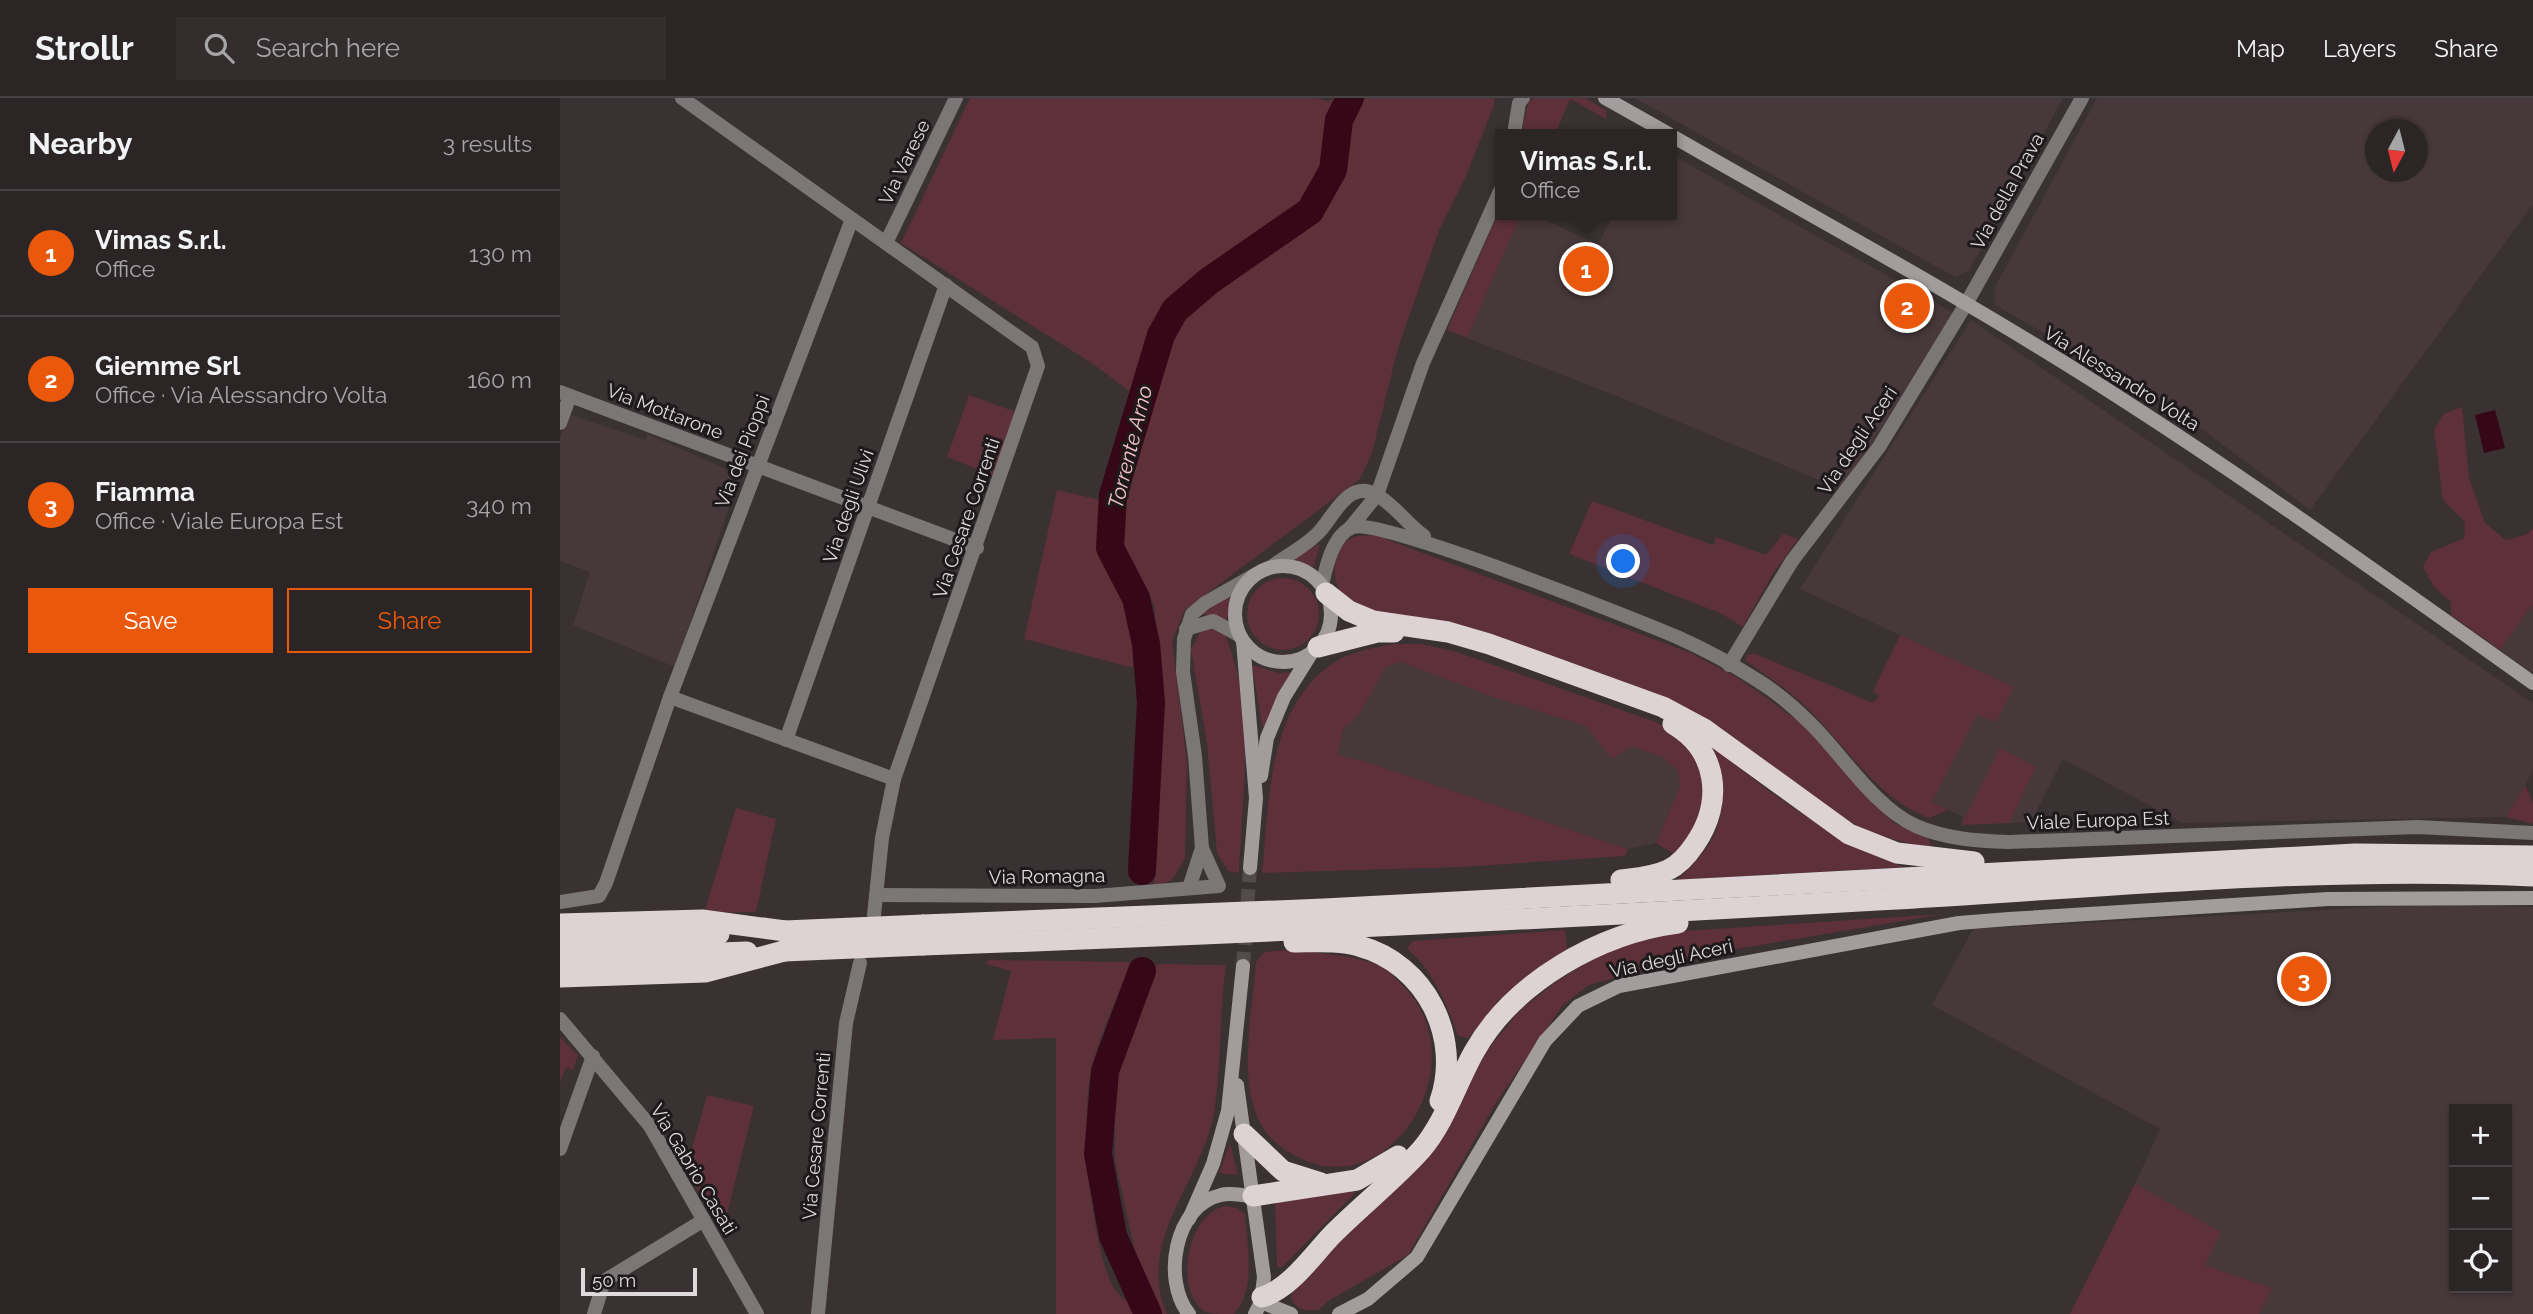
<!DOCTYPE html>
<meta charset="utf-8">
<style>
:root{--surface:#2b2526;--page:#332d2e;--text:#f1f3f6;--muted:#a6a5a7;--line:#474243;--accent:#ea580c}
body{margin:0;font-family:Raleway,sans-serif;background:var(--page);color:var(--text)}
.controls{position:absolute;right:21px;bottom:21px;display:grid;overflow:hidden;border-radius:0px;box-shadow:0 2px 5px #0004}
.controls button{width:63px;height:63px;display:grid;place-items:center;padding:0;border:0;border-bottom:2px solid var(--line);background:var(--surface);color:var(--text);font:35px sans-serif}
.compass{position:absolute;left:1805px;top:21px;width:63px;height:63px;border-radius:50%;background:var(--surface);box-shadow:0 2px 5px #0004;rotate:187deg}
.scale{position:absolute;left:21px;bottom:18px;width:116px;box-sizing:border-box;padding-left:7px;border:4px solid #dfdadb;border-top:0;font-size:19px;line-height:24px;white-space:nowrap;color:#dfdadb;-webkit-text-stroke:5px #1e1a1b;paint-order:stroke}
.you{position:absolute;left:1064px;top:464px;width:24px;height:24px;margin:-18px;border:5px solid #fff;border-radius:50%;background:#1a73e8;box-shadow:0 0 0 10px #1a73e833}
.badge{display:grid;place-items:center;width:46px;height:46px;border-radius:50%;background:var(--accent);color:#fff;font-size:23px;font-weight:700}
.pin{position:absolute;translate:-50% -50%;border:4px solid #fff;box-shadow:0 2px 7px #0006}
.popup{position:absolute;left:935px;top:31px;width:182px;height:91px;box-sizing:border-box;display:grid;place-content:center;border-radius:0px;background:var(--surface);filter:drop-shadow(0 2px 5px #0005);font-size:23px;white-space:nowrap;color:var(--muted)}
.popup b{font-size:26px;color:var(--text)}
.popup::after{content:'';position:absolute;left:50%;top:100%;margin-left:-14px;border:14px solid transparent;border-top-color:var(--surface)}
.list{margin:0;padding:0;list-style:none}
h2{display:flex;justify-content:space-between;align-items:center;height:91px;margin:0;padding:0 28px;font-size:30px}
h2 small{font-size:23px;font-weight:400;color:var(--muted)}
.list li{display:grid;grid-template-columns:46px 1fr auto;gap:21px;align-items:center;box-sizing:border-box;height:126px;padding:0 28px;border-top:2px solid var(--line)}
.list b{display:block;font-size:26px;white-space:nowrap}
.list p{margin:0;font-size:23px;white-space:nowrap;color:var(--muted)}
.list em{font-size:23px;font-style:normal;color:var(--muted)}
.actions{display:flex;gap:14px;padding:21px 28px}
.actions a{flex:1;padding:16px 0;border:2px solid var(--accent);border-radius:0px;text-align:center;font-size:24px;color:var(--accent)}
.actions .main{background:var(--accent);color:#fff}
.icon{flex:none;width:38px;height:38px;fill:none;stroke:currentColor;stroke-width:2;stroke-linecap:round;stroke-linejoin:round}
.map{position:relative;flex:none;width:1973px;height:1216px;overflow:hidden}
header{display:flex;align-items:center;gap:42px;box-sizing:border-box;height:98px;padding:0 35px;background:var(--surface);border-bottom:2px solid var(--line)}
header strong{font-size:33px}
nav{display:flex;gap:38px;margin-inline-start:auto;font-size:24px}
.search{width:490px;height:63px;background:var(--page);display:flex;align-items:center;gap:18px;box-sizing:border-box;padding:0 24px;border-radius:0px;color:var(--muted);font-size:26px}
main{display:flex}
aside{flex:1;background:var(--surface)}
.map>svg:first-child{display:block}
.built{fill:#47393b;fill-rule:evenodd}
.green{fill:#5d303a}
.water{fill:#360716}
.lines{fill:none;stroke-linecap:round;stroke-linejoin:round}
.river{stroke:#360716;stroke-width:28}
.secondary-tunnel{stroke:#524a4b;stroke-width:14;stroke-dasharray:14 7;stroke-linecap:butt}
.street{stroke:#7b7777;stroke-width:14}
.secondary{stroke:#a39c9d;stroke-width:14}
.highway{stroke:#ddd3d5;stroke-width:21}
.highway-bridge{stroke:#ddd3d5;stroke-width:21}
.labels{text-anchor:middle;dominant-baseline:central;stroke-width:6;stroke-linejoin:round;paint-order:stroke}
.street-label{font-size:19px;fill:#dfdadb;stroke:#1e1a1b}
.water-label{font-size:21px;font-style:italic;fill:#f8c2cb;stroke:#1e1a1b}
</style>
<header>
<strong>Strollr</strong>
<div class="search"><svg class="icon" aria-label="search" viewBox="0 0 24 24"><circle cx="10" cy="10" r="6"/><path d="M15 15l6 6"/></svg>Search here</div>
<nav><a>Map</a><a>Layers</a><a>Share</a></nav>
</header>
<main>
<aside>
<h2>Nearby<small>3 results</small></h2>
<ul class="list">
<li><span class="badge">1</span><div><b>Vimas S.r.l.</b><p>Office</p></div><em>130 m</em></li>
<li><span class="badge">2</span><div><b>Giemme Srl</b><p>Office · Via Alessandro Volta</p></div><em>160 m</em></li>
<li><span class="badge">3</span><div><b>Fiamma</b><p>Office · Viale Europa Est</p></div><em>340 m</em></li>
</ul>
<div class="actions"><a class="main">Save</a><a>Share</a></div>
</aside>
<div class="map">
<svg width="1973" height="1216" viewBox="0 0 1973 1216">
<rect width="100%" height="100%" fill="#393132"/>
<g class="built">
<path d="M1075,0H1503L1409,173L1395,179Z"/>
<path d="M1537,0H1973V106L1750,412L1608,306L1435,207V189ZM1815,32H1857V74H1815Z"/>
<path d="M1112,57L1394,215L1283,392L1054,297L907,240L961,117H975L1038,147L1053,117H1112Z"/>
<path d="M1411,222L1973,605V673L1946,719L1622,725L1503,661L1471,724L1401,727L1403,719L1372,704L1417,616L1453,589L1240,491Z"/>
<path d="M8,316L86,342L87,336L164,370L176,388L115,569L13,527L30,474L0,463V341Z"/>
<path d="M1973,506V575L1940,552Z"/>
<path d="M841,564L933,599L1026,628L1102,659L1118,672L1120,688L1096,745L1068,751L804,663L777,657L784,630L798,618L826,569Z"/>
<path d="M1873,806L1973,809V1216H1699L1711,1190L1645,1167L1660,1134L1575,1086L1600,1031L1372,907L1413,831ZM1894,1011H1947V1190H1894Z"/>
</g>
<g class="green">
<path d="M410,0H756L770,4L773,0H934V7L906,78L880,130L838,250L812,355L800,381L625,512L612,543L627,664L625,761L612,782L594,789L598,560L594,506L567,465L562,438L563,391L610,236L596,232L576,298L533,266L341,145Z"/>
<path d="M974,0H1025L1046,12V21L1010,1L995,36H961L968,5Z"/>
<path d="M940,111V117H961L907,240L887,232Z"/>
<path d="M409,297L456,314L434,378L387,359Z"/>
<path d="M1902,309L1909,380L1925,425L1946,442L1968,436L1973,430V506L1940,552L1891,517V504L1874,489L1863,469L1871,454L1904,440L1905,424L1883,402L1874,332L1884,316Z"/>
<path d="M497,392L540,402L541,457L570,505L574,529L573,570L464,541Z"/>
<path d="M1032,403L1153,447L1156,439L1206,457L1223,436L1238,441L1212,477L1183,529L1160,515L1009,456Z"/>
<path d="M815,437L1131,555L1180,581L1241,625L1334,725L1368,739L1372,751L1310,735L1255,703L1125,613L807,513C801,510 792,507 787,502C770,486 769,450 793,439C799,437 808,438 815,437Z"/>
<path d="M760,445L754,469L734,461Z"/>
<circle cx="723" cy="516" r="36"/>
<path d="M670,497L667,522L642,516Z"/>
<path d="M653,531L664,535C697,609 682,696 679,775L668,773L657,755L647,646L631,551L641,533Z"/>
<path d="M1340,537L1454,589L1436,624L1417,617L1372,704L1388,712L1369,720C1317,701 1285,646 1246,609C1228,592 1206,577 1186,563V557L1193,555L1313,605L1319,598L1313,593Z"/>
<path d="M834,546H860L894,553L1096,624L1121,639L1140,659L1145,705L1126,744L1114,756L1096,745L1120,688L1118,672L1102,659L1072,648L1052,661L1026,628L933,599L841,564L826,569L798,618L784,630L777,657L804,663L1068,751L1065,758L901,769L702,775C710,703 706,611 773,565C791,553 814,550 834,546Z"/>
<path d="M692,567L719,575L738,574L705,628H702Z"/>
<path d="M1154,649C1212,698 1273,742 1344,769L1117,782C1166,736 1169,714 1154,649Z"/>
<path d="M1440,650L1476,669L1449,725L1401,727Z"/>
<path d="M1965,687L1973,705V726L1946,719Z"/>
<path d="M176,710L216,721L196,814L144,815Z"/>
<path d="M1384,816L1129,859L1029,887L1003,907L939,1000L848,1157L770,1202L758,1212C745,1212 737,1213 731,1200L734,1188L897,1003L930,949L959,913L994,885L1046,853L1082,841L1123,833Z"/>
<path d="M1005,832L1007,851L939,902L909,940L898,938C887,908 873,871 847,851L852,843Z"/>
<path d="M727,852C755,855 789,856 816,866C831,873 841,885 851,897C912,974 828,1104 740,1060C715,1048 701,1034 693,1007C681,966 693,907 696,864L704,854Z"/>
<path d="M429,862L574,864C557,897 534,949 529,985C523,1036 530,1142 553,1188C558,1199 572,1204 577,1216H496V940L433,942L451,873L425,866Z"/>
<path d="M597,866L666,867C659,916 662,966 654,1015C642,1084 575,1142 607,1216H593L581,1180L555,1063V1032L550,1011L552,975Z"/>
<path d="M0,939L18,957L13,972L6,969L0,985Z"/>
<path d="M147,997L194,1008L162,1136L126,1072Z"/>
<path d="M670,1045L678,1077L659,1075Z"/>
<path d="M1575,1086L1661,1134L1645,1167L1712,1190L1699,1216H1510Z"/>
<path d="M794,1089L795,1095L722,1169H717L715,1103Z"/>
<path d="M666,1108L677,1110L685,1116C687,1147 697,1191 674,1216C667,1216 654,1216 647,1215C612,1196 627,1113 666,1108Z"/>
</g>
<path class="water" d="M1935,312L1945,350L1924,355L1915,317Z"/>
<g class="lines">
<g class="river">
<path d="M582,773L591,604L586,546L576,500L550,450L553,397L601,237L615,212L649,183L750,113L773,72L779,22L790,0"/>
<path d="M582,873L545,973L538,1056L553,1138L588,1216"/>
</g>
<path class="secondary-tunnel" d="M683,868L690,770"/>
<g class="street">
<path d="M122,0L472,249L478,268L334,681L322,740L314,817"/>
<path d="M954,36L959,5L963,0"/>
<path d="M326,145L396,0"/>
<path d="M0,294L417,450"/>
<path d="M0,325L10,298"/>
<path d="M790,430L817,397L863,265L940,93"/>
<path d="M711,469C726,458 746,448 759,434C774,418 788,382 815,396C834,406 847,426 864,438"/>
<path d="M762,487C766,469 773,436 793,429C821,420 1075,521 1117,539C1144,551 1172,566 1197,582C1215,593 1235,610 1250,625C1282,656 1314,709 1356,728C1386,741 1417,743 1449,744L1858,729L1973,735"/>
<path d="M626,531L653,523L679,537"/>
<path d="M1169,567L1232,463L1319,349L1406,206L1522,0"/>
<path d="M110,599L334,681"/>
<path d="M226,642L386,187"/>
<path d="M629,790L642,750"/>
<path d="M316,797L535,798L659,788L642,750L635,658L623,574L624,541L632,516L645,505L696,476"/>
<path d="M0,804L39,798L46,785L110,599L292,121"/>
<path d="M0,921L90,1028L197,1216"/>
<path d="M0,1051L33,958"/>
<path d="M34,1216L44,1183L144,1122"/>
<path d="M258,1216L286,925L300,865"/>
</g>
<g class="secondary">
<path d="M1045,0L1109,36"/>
<path d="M1112,38C1257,121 1405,201 1546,291C1692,384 1832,485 1973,585"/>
<circle cx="723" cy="516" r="48"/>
<path d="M683,543L696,700L690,770"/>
<path d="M701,678L707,640L724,599L752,554"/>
<path d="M677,987L704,1179L701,1204L695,1216"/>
<path d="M629,1121L653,1066L668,1013L683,868"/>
<path d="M701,1204L731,1216"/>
<path d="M629,1216C602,1183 614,1107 661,1097C670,1094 684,1098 693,1098"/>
<path d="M779,1216L808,1201L857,1159L985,943L1018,908L1059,888L1399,825L1449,821L1768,801L1973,800"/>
</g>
<g class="highway">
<path d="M766,495L789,513L813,523L888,534L929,546L1103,609L1144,631L1289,736L1337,755L1414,764"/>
<path d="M758,549L817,534H834"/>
<path d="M1061,782C1077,780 1093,779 1108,772C1119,767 1129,755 1135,746C1164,704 1158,652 1113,626"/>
<path d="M0,826L142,822L225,833"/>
<path d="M363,827L764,811L1795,756L1973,758"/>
<path d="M0,842L159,836"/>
<path d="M734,844C755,844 779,842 799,848C866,866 902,939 880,1003"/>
<path d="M363,847C681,836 999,820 1318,802C1535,790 1755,767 1973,778"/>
<path d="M0,861L187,854"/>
<path d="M0,879L145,874L224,853"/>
<path d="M684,1036L723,1073L761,1085"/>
<path d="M693,1098L797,1082L838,1058"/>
<path d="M702,1199C730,1191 752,1158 772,1137C801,1108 834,1082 861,1052C885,1024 896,986 914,954C953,884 1040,835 1118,825"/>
</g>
<g class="highway-bridge">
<path d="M225,833L363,827"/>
<path d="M224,853L363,847"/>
</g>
</g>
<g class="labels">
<g class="street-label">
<text transform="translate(344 64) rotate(-64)">Via Varese</text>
<text transform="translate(1447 93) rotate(-61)">Via della Prava</text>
<text transform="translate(1562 280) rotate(32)">Via Alessandro Volta</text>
<text transform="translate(105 313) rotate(21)">Via Mottarone</text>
<text transform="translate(1297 342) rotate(-56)">Via degli Aceri</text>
<text transform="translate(182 353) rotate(-69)">Via dei Pioppi</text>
<text transform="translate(288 408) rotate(-71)">Via degli Ulivi</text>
<text transform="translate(406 420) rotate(-71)">Via Cesare Correnti</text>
<text transform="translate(1538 722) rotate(-2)">Viale Europa Est</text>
<text transform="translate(487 778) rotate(-1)">Via Romagna</text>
<text transform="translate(1111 860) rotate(-12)">Via degli Aceri</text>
<text transform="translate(256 1038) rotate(-85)">Via Cesare Correnti</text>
<text transform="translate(134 1071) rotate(59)">Via Gabrio Casati</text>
</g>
<g class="water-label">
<text transform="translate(570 349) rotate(-76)">Torrente Arno</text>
</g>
</g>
</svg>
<div class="controls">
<button>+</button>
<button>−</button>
<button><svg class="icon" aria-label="locate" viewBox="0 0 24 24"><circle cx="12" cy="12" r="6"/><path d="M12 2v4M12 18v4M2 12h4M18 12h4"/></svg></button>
</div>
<svg class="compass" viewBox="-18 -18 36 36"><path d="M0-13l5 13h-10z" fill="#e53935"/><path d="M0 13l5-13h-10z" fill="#a6a5a7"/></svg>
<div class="scale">50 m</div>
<div class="you"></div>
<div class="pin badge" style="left:1026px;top:171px">1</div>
<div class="popup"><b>Vimas S.r.l.</b>Office</div>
<div class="pin badge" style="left:1347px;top:208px">2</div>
<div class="pin badge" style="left:1744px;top:881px">3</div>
</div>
</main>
